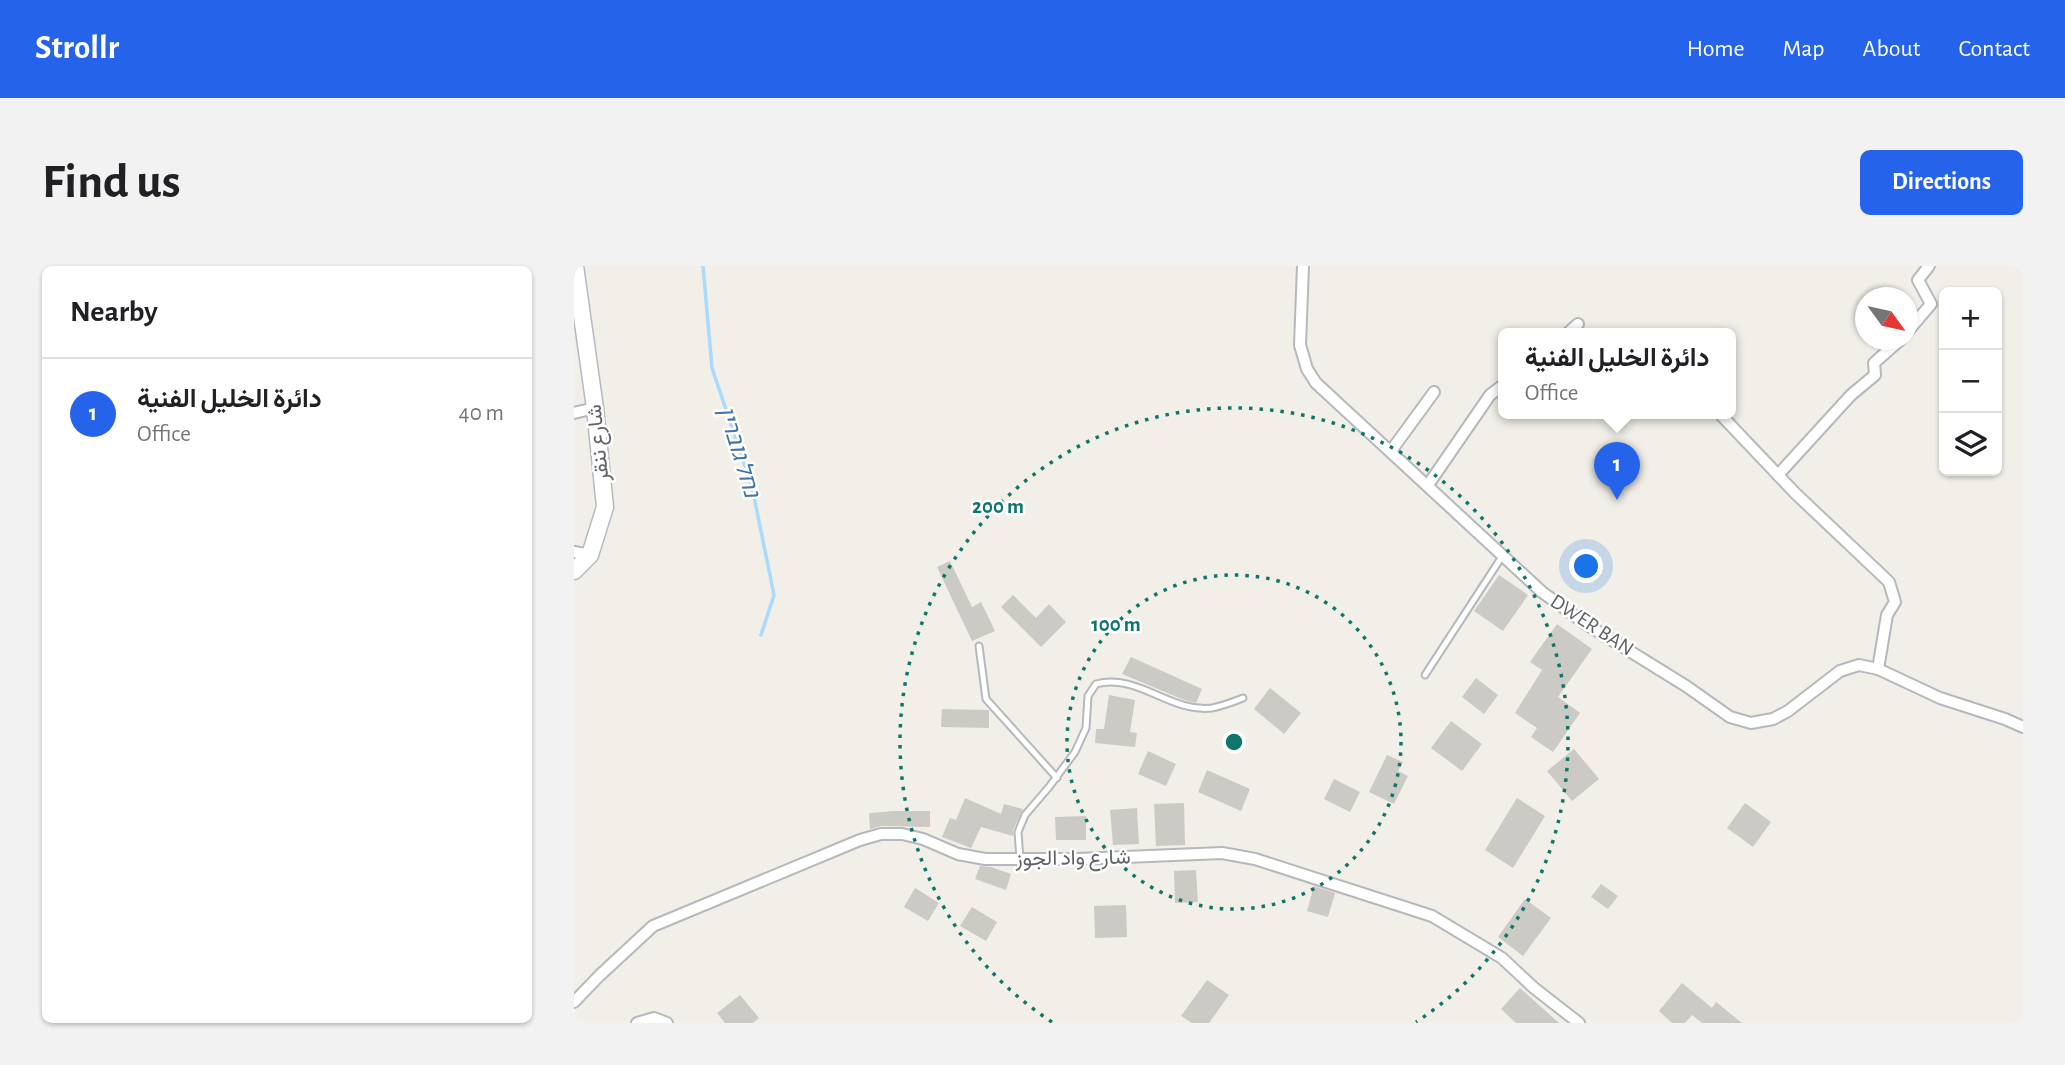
<!DOCTYPE html>
<meta charset="utf-8">
<style>
:root{--surface:#fff;--page:#f2f2f2;--text:#202124;--muted:#757577;--line:#e0e0e0;--accent:#2563eb}
body{margin:0;font-family:"Alegreya Sans",Vazirmatn,"Noto Sans Hebrew",sans-serif;background:var(--page);color:var(--text)}
.controls{position:absolute;right:21px;top:21px;display:grid;overflow:hidden;border-radius:10px;box-shadow:0 2px 5px #0004}
.controls button{width:63px;height:63px;display:grid;place-items:center;padding:0;border:0;border-bottom:2px solid var(--line);background:var(--surface);color:var(--text);font:35px sans-serif}
.compass{position:absolute;left:1281px;top:21px;width:63px;height:63px;border-radius:50%;background:var(--surface);box-shadow:0 2px 5px #0004;rotate:123deg}
.you{position:absolute;left:1013px;top:301px;width:24px;height:24px;margin:-18px;border:5px solid #fff;border-radius:50%;background:#1a73e8;box-shadow:0 0 0 10px #1a73e833}
.badge{display:grid;place-items:center;width:46px;height:46px;border-radius:50%;background:var(--accent);color:#fff;font-size:23px;font-weight:700}
.pin{position:absolute;translate:-50% -58px;filter:drop-shadow(0 2px 4px #0008)}
.pin::after{content:'';position:absolute;top:37px;width:24px;height:21px;background:inherit;clip-path:polygon(0 0,100% 0,50% 100%)}
.popup{position:absolute;left:924px;top:62px;width:238px;height:91px;box-sizing:border-box;display:grid;place-content:center;border-radius:10px;background:var(--surface);filter:drop-shadow(0 2px 5px #0005);font-size:23px;white-space:nowrap;color:var(--muted)}
.popup b{font-size:26px;color:var(--text)}
.popup::after{content:'';position:absolute;left:50%;top:100%;margin-left:-14px;border:14px solid transparent;border-top-color:var(--surface)}
.list{margin:0;padding:0;list-style:none}
h2{display:flex;justify-content:space-between;align-items:center;height:91px;margin:0;padding:0 28px;font-size:30px}
h2 small{font-size:23px;font-weight:400;color:var(--muted)}
.list li{display:grid;grid-template-columns:46px 1fr auto;gap:21px;align-items:center;box-sizing:border-box;height:112px;padding:0 28px;border-top:2px solid var(--line)}
.list b{display:block;font-size:26px;white-space:nowrap}
.list p{margin:0;font-size:23px;white-space:nowrap;color:var(--muted)}
.list em{font-size:23px;font-style:normal;color:var(--muted)}
.icon{flex:none;width:38px;height:38px;fill:none;stroke:currentColor;stroke-width:2;stroke-linecap:round;stroke-linejoin:round}
.map{position:relative;flex:none;width:1449px;height:757px;overflow:hidden;border-radius:10px}
header{display:flex;align-items:center;gap:42px;box-sizing:border-box;height:98px;padding:0 35px;background:var(--accent);color:#fff}
header strong{font-size:33px}
nav{display:flex;gap:38px;margin-inline-start:auto;font-size:24px}
.intro{display:flex;align-items:center;justify-content:space-between;box-sizing:border-box;height:168px;padding:0 42px}
h1{margin:0;font-size:49px}
.button{padding:18px 32px;border-radius:10px;background:var(--accent);color:#fff;font-size:24px;font-weight:700}
main{display:flex;gap:42px;padding:0 42px}
aside{flex:1;background:var(--surface);border-radius:10px;box-shadow:0 2px 5px #0004}
.map>svg:first-child{display:block}
.lines{fill:none;stroke-linecap:round;stroke-linejoin:round}
.stream{stroke:#aadaff;stroke-width:3.5}
.building{fill:#cccac5}
.lane-casing{stroke:#b5b8bc;stroke-width:9}
.street-casing{stroke:#b5b8bc;stroke-width:14}
.secondary-casing{stroke:#b6babf;stroke-width:19}
.lane{stroke:#fff;stroke-width:5}
.street{stroke:#fff;stroke-width:10}
.secondary{stroke:#fff;stroke-width:16}
.ring{fill:none;stroke:#0f766e;stroke-width:3.5;stroke-dasharray:3.5 7}
.labels{text-anchor:middle;dominant-baseline:central;stroke-width:5;stroke-linejoin:round;paint-order:stroke}
.street-label{font-size:21px;fill:#5f6368;stroke:#fff}
.water-label{font-size:23px;font-style:italic;fill:#4174aa;stroke:#fff}
.centre{fill:#0f766e;stroke:#fff;stroke-width:3.5}
.ring-label{font-size:21px;text-anchor:middle;font-weight:bold;fill:#0f766e;stroke:#fff;stroke-width:5;stroke-linejoin:round;paint-order:stroke}
</style>
<header>
<strong>Strollr</strong>
<nav><a>Home</a><a>Map</a><a>About</a><a>Contact</a></nav>
</header>
<div class="intro"><h1>Find us</h1><a class="button">Directions</a></div>
<main>
<aside>
<h2>Nearby<small></small></h2>
<ul class="list">
<li><span class="badge">1</span><div><b>دائرة الخليل الفنية</b><p>Office</p></div><em>40 m</em></li>
</ul>
</aside>
<div class="map">
<svg width="1449" height="757" viewBox="0 0 1449 757">
<rect width="100%" height="100%" fill="#f1efe8"/>
<g class="lines">
<path class="stream" d="M129,0L138,102L178,221L200,329L187,369"/>
</g>
<g class="building">
<path d="M376,295L398,341L407,336L421,365L398,375L363,301Z"/>
<path d="M925,309L954,329L929,365L900,345Z"/>
<path d="M439,329L462,352L475,338L492,356L467,381L427,341Z"/>
<path d="M983,358L1018,383L984,431L1006,447L979,486L957,471L963,462L941,447L968,404L956,396Z"/>
<path d="M557,391L628,423L622,437L610,434L548,408Z"/>
<path d="M902,412L924,429L910,448L888,431Z"/>
<path d="M696,422L727,447L710,468L680,443Z"/>
<path d="M535,429L561,434L556,466L563,467L561,481L521,477L522,463H530Z"/>
<path d="M368,443L415,444V462L367,461Z"/>
<path d="M877,455L908,478L888,505L857,482Z"/>
<path d="M1000,483L1025,513L998,535L973,505Z"/>
<path d="M574,485L602,498L592,520L564,508Z"/>
<path d="M813,489L829,496L824,505L834,510L820,538L795,526Z"/>
<path d="M633,504L676,523L667,545L624,526Z"/>
<path d="M760,513L786,526L776,546L750,533Z"/>
<path d="M391,532L427,548L430,538L449,543L439,564V570L407,561L397,582L368,571L376,552L382,554Z"/>
<path d="M943,532L971,550L939,602L911,584Z"/>
<path d="M610,537L611,579L582,580L580,538Z"/>
<path d="M1171,537L1197,556L1179,581L1153,562Z"/>
<path d="M563,542L565,578L539,579L536,544Z"/>
<path d="M321,545H356V561L307,560L296,563L295,547Z"/>
<path d="M512,550V574H482L481,551Z"/>
<path d="M406,600L417,601L437,608L432,624L401,613Z"/>
<path d="M622,604L624,636L601,637L600,605Z"/>
<path d="M1027,618L1044,630L1034,643L1017,631Z"/>
<path d="M740,620L761,627L754,651L733,645Z"/>
<path d="M341,622L365,637L354,655L330,641Z"/>
<path d="M951,633L977,652L949,690L924,671Z"/>
<path d="M552,639L553,671L521,672L520,640Z"/>
<path d="M398,641L423,656L412,675L386,660Z"/>
<path d="M633,714L655,729L635,757H618L607,750Z"/>
<path d="M1108,717L1138,742L1142,736L1168,757H1128L1118,749L1111,757H1098L1085,745Z"/>
<path d="M946,722L985,757H942L927,743Z"/>
<path d="M166,729L185,752L179,757H151L143,747Z"/>
</g>
<g class="lines">
<g class="lane-casing">
<g id="lane">
<path d="M405,380L412,433L483,512"/>
<path d="M851,409L929,289"/>
<path d="M446,593L444,566L451,549L475,521L501,486L512,462L514,430L522,418C564,407 596,447 638,442C648,440 659,436 669,432"/>
</g>
</g>
<g class="street-casing">
<g id="street">
<path d="M729,0L726,79L733,103L742,117L968,326L1012,358L1112,420L1156,451L1177,457L1199,453L1214,445L1266,405L1285,399L1304,403L1366,432L1431,453L1449,461"/>
<path d="M1334,65L1357,38L1344,14L1355,0"/>
<path d="M993,68L1004,58"/>
<path d="M0,147L21,142"/>
<path d="M1146,148L1221,227L1315,316L1321,336L1313,349L1304,403"/>
<path d="M817,185L860,126"/>
<path d="M1204,209L1277,129L1301,109L1300,97L1326,74"/>
<path d="M854,219L916,129L929,119"/>
<path d="M0,286L16,289"/>
<path d="M0,736L25,710L79,660L286,574L307,568H328L349,573L384,588L411,593H503L648,587L681,593L858,650L928,692L960,722L1005,757"/>
<path d="M63,757L80,752L93,757"/>
</g>
</g>
<g class="secondary-casing">
<path id="secondary" d="M0,305L16,289L31,241L21,142L1,0"/>
</g>
<use href="#lane" class="lane"/>
<use href="#street" class="street"/>
<use href="#secondary" class="secondary"/>
</g>
<g class="ring">
<circle cx="660" cy="476" r="167"/>
<path d="M478 756A334 334 0 1 1 842 756"/>
</g>
<g class="labels">
<g class="street-label">
<text transform="translate(24 177) rotate(-96)">شارع ننقر</text>
<text transform="translate(1018 359) rotate(33)">DWER BAN</text>
<text transform="translate(499 592) rotate(-1)">شارع واد الجوز</text>
</g>
<g class="water-label">
<text transform="translate(164 186) rotate(73)">נחל גוברין</text>
</g>
</g>
<circle cx="660" cy="476" r="10" class="centre"/>
<g class="ring-label">
<text x="424" y="247">200 m</text>
<text x="542" y="365">100 m</text>
</g>
</svg>
<div class="controls">
<button>+</button>
<button>−</button>
<button><svg class="icon" aria-label="layers" viewBox="0 0 24 24"><path d="M12 4l9 5-9 5-9-5zM3 14l9 5 9-5"/></svg></button>
</div>
<svg class="compass" viewBox="-18 -18 36 36"><path d="M0-13l5 13h-10z" fill="#e53935"/><path d="M0 13l5-13h-10z" fill="#757577"/></svg>
<div class="you"></div>
<div class="pin badge" style="left:1043px;top:234px">1</div>
<div class="popup"><b>دائرة الخليل الفنية</b>Office</div>
</div>
</main>
